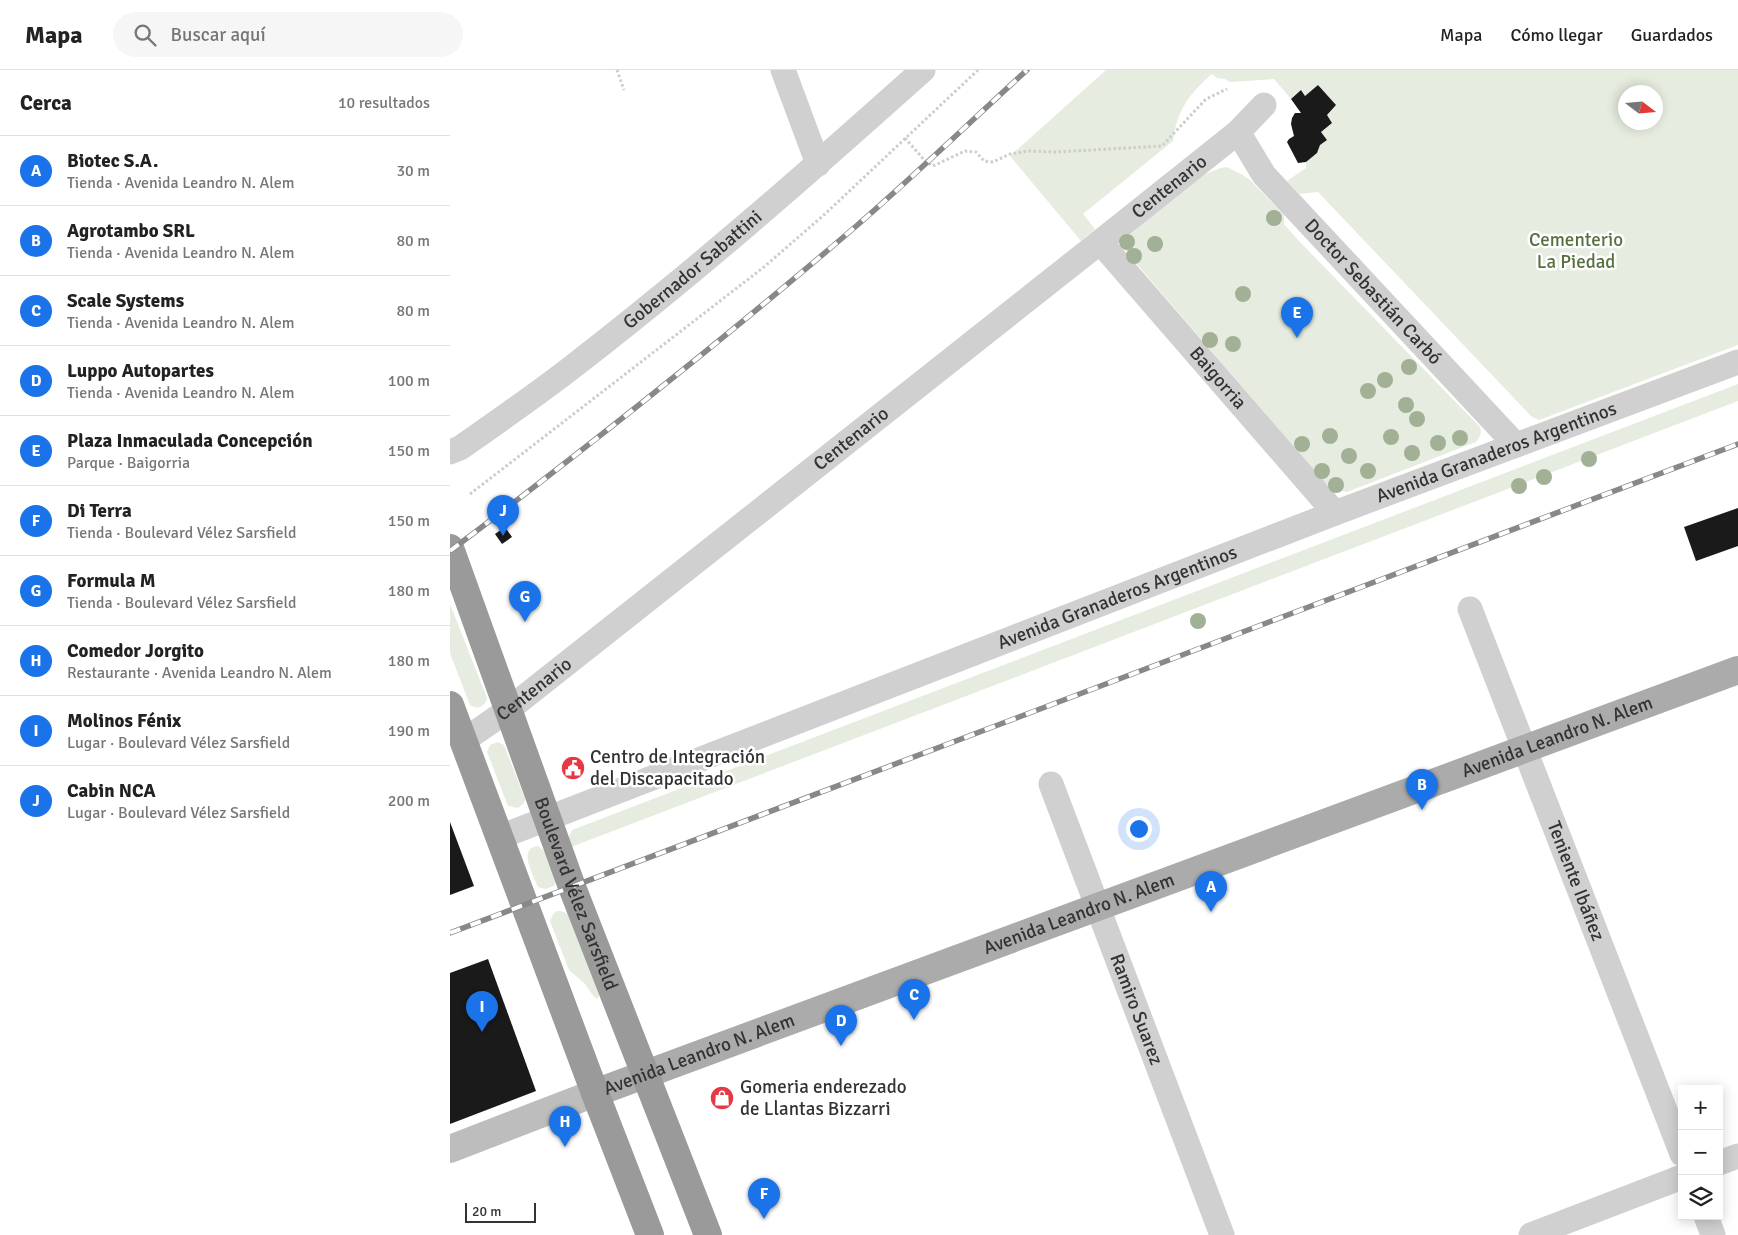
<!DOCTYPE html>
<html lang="es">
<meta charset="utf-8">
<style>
:root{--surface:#fff;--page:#f6f6f6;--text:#222;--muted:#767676;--line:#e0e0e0;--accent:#1a73e8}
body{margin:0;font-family:Signika,sans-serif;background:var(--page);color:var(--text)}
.controls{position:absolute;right:15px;bottom:15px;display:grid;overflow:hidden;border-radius:0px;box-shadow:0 2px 12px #0003}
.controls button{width:45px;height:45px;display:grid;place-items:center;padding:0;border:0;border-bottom:1px solid var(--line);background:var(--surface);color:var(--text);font:25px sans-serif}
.compass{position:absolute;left:1168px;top:15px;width:45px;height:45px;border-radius:50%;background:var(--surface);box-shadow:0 2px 12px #0003;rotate:106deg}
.scale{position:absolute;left:15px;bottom:12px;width:71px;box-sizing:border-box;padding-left:5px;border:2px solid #333;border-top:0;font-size:14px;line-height:18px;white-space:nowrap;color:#333;-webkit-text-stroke:4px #fff;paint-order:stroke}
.you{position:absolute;left:688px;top:758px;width:18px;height:18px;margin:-12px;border:4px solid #fff;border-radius:50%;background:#1a73e8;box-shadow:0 0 0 8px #1a73e833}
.badge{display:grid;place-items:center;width:32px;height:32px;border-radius:50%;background:var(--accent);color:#fff;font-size:16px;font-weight:700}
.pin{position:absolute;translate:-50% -41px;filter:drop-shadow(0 1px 2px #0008)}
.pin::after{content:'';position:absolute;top:26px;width:18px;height:15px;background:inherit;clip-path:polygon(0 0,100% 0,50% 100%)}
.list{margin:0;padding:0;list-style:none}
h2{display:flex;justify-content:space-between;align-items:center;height:65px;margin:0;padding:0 20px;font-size:21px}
h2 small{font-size:16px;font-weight:400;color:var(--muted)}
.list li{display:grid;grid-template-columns:32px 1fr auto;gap:15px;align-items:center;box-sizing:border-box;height:70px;padding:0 20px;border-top:1px solid var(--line)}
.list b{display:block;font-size:19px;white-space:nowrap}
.list p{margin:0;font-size:16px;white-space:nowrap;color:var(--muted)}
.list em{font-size:16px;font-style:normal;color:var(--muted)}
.icon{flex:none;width:28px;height:28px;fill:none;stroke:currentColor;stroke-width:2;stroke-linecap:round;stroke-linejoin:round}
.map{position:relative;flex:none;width:1288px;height:1165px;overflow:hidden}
header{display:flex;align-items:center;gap:30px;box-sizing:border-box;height:70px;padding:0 25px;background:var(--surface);border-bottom:1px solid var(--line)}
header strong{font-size:24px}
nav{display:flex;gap:28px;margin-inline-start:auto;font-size:18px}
.search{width:350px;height:45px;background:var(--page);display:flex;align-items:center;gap:12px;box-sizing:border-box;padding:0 18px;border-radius:28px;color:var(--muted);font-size:19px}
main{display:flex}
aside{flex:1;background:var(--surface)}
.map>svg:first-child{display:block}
.green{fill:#e6ecdf;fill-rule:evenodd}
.building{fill:#1a1a1a}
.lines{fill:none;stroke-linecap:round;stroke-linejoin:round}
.path{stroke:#cdcdcd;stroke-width:3;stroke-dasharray:2.5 2.5;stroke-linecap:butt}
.street{stroke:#d0d0d0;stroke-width:25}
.secondary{stroke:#bdbdbd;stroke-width:28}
.primary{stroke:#ababab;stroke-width:28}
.highway{stroke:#9a9a9a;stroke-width:28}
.rail-casing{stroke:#888;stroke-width:5.5}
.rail{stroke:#fff;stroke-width:4;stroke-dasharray:11;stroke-linecap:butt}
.tree{fill:#a2b095}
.labels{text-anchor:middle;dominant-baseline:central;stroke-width:5;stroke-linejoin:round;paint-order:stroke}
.street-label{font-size:19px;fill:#333;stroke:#fff}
.park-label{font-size:19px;fill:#56703f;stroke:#fff}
.poi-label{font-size:19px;fill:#333;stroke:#fff;text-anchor:start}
</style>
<header>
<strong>Mapa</strong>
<div class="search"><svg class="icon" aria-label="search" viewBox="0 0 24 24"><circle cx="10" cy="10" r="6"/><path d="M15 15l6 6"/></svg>Buscar aquí</div>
<nav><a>Mapa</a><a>Cómo llegar</a><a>Guardados</a></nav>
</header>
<main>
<aside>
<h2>Cerca<small>10 resultados</small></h2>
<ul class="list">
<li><span class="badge">A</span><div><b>Biotec S.A.</b><p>Tienda · Avenida Leandro N. Alem</p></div><em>30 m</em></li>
<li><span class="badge">B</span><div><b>Agrotambo SRL</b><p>Tienda · Avenida Leandro N. Alem</p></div><em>80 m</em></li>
<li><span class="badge">C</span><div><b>Scale Systems</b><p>Tienda · Avenida Leandro N. Alem</p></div><em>80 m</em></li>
<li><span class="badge">D</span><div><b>Luppo Autopartes</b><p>Tienda · Avenida Leandro N. Alem</p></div><em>100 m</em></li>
<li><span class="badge">E</span><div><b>Plaza Inmaculada Concepción</b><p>Parque · Baigorria</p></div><em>150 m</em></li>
<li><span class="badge">F</span><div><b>Di Terra</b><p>Tienda · Boulevard Vélez Sarsfield</p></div><em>150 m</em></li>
<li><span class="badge">G</span><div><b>Formula M</b><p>Tienda · Boulevard Vélez Sarsfield</p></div><em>180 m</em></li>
<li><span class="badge">H</span><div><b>Comedor Jorgito</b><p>Restaurante · Avenida Leandro N. Alem</p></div><em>180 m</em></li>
<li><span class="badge">I</span><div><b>Molinos Fénix</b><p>Lugar · Boulevard Vélez Sarsfield</p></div><em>190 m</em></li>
<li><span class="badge">J</span><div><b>Cabin NCA</b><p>Lugar · Boulevard Vélez Sarsfield</p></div><em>200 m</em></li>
</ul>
</aside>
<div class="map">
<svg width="1288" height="1165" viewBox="0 0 1288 1165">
<rect width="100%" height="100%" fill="#fff"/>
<g class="green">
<path d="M656,0H1288V275L1089,350L1082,347L868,122L849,124L837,111L856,98V92L867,83L870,75L877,70L871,62L882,53L877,45L886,35L868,15L855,26L851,20L841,29L824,9L780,12L775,9L767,8L762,4C739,24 727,40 723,71L633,144L645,159L631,171L560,86ZM1176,22H1206V52H1176Z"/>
<path d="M777,97L791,104L800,110L834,145V154L848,170L1030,357C1032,363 1030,367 1026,372L897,422L890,421L875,413L673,178L672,174L674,170C698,149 746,100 777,97Z"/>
<path d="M1288,314V331L121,777L118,769L122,760Z"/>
<path d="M0,534L37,628C35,637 27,640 20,635L0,583Z"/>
<path d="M48,672L54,675L75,729L74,733L68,738L58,736L37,682L40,675Z"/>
<path d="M88,776L94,781L106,811L104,816L95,819L88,817C84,806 67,778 88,776Z"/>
<path d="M107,841H111L118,844L149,925L148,929L144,927L135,914L119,900L100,851L103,844Z"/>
</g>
<g class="building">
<path d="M868,15L886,35L877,45L882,53L871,62L877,70L870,75L867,83L856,92L848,93L837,72L839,69L844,66L841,54L842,48L845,43H851L841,29L851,20L855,26Z"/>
<path d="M1288,438V476L1246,491L1234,457Z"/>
<path d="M55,457L62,467L52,474L45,464Z"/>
<path d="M0,752L24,816L0,825Z"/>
<path d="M38,889L86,1021L0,1054V903Z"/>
</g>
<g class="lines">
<g class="path">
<path d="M167,0L174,20"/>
<path d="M455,68L476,92L483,96L515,81L526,82L534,91L543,92L560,84L578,81L606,82L712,76L756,29L777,19"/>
<path d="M20,424L314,197L375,144L528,0"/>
</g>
<g class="street">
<path d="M333,0L368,94"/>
<path id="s1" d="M788,62L814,105L1066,375"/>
<path id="s2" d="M650,172L885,443"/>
<path id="s3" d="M0,382L10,378C47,352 85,326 121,298C243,204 358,103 473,0"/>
<path id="s4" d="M1020,539L1232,1084"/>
<path id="s5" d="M13,671L58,640L650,172L788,62L814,35"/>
<path id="s6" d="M601,714L772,1165"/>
<path id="s7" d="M50,767L885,443L1288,292"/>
<path d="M1269,1093L1288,1086"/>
<path d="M1256,1146L1263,1165"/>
<path d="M1081,1165L1232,1107"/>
</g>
<path class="secondary" d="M0,1079L145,1023"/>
<path class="primary" id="s8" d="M145,1023L1288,600"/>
<g class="highway">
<path id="s9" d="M0,478L122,817L258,1165"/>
<path d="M0,635L145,1023L200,1165"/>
</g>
<g class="rail-casing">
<g id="rail">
<path d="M0,481C138,377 273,270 404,158C463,107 519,53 577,0"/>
<path d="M0,863L1288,374"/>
</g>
</g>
<use href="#rail" class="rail"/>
</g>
<g class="tree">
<circle cx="824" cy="148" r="8"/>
<circle cx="677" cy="172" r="8"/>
<circle cx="705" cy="174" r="8"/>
<circle cx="684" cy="186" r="8"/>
<circle cx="793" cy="224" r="8"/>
<circle cx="760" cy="270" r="8"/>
<circle cx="783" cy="274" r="8"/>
<circle cx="959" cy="297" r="8"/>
<circle cx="935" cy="310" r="8"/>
<circle cx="918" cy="321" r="8"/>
<circle cx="956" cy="335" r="8"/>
<circle cx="967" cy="349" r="8"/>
<circle cx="880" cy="366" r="8"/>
<circle cx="941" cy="367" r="8"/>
<circle cx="1010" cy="368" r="8"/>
<circle cx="988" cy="373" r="8"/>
<circle cx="852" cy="374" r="8"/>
<circle cx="962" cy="383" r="8"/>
<circle cx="899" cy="386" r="8"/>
<circle cx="1139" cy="389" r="8"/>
<circle cx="872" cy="401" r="8"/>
<circle cx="918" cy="401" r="8"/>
<circle cx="1094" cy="407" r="8"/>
<circle cx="886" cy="415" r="8"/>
<circle cx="1069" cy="416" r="8"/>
<circle cx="748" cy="551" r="8"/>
</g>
<defs>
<g id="civic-disc" transform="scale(1.25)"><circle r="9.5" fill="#e63946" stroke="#fff"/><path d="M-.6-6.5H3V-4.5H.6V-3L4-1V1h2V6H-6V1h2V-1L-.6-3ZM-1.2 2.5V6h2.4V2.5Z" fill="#fff"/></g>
<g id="shop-disc" transform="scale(1.25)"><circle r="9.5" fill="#e63946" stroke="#fff"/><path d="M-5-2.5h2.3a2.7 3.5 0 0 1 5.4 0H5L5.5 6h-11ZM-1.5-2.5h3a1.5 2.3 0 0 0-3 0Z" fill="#fff"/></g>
</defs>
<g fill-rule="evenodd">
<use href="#civic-disc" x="123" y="698"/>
<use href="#shop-disc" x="272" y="1028"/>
</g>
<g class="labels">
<g class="street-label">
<text stroke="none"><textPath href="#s5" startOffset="898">Centenario</textPath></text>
<text stroke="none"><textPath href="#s3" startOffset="304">Gobernador Sabattini</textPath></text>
<text stroke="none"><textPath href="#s1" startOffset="210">Doctor Sebastián Carbó</textPath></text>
<text stroke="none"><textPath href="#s2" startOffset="180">Baigorria</textPath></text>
<text stroke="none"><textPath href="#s5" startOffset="492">Centenario</textPath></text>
<text stroke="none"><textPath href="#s7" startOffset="1068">Avenida Granaderos Argentinos</textPath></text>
<text stroke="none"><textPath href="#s7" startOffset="662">Avenida Granaderos Argentinos</textPath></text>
<text stroke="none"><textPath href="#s5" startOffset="88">Centenario</textPath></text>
<text stroke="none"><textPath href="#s8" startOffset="1026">Avenida Leandro N. Alem</textPath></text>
<text stroke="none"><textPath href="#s4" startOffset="292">Teniente Ibáñez</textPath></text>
<text stroke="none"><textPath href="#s9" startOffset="368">Boulevard Vélez Sarsfield</textPath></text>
<text stroke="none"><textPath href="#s8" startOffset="516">Avenida Leandro N. Alem</textPath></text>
<text stroke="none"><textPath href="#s6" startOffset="241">Ramiro Suarez</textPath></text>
<text stroke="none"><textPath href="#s8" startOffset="111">Avenida Leandro N. Alem</textPath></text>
</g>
<g class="park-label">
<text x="1126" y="170">Cementerio<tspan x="1126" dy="22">La Piedad</tspan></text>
</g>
<g class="poi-label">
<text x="140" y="687">Centro de Integración<tspan x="140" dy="22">del Discapacitado</tspan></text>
<text x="290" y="1017">Gomeria enderezado<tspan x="290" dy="22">de Llantas Bizzarri</tspan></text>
</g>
</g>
</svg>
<div class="controls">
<button>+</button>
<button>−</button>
<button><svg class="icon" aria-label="layers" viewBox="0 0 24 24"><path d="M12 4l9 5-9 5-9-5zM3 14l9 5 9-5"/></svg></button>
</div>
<svg class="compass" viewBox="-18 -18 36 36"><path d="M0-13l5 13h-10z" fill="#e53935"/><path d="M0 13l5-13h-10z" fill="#767676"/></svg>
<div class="scale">20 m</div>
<div class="you"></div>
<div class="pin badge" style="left:761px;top:842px">A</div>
<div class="pin badge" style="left:972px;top:740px">B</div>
<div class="pin badge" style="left:464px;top:950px">C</div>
<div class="pin badge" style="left:391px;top:976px">D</div>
<div class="pin badge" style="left:847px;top:268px">E</div>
<div class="pin badge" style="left:314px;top:1149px">F</div>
<div class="pin badge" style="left:75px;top:552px">G</div>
<div class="pin badge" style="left:115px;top:1077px">H</div>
<div class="pin badge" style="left:32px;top:962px">I</div>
<div class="pin badge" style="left:53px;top:466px">J</div>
</div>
</main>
